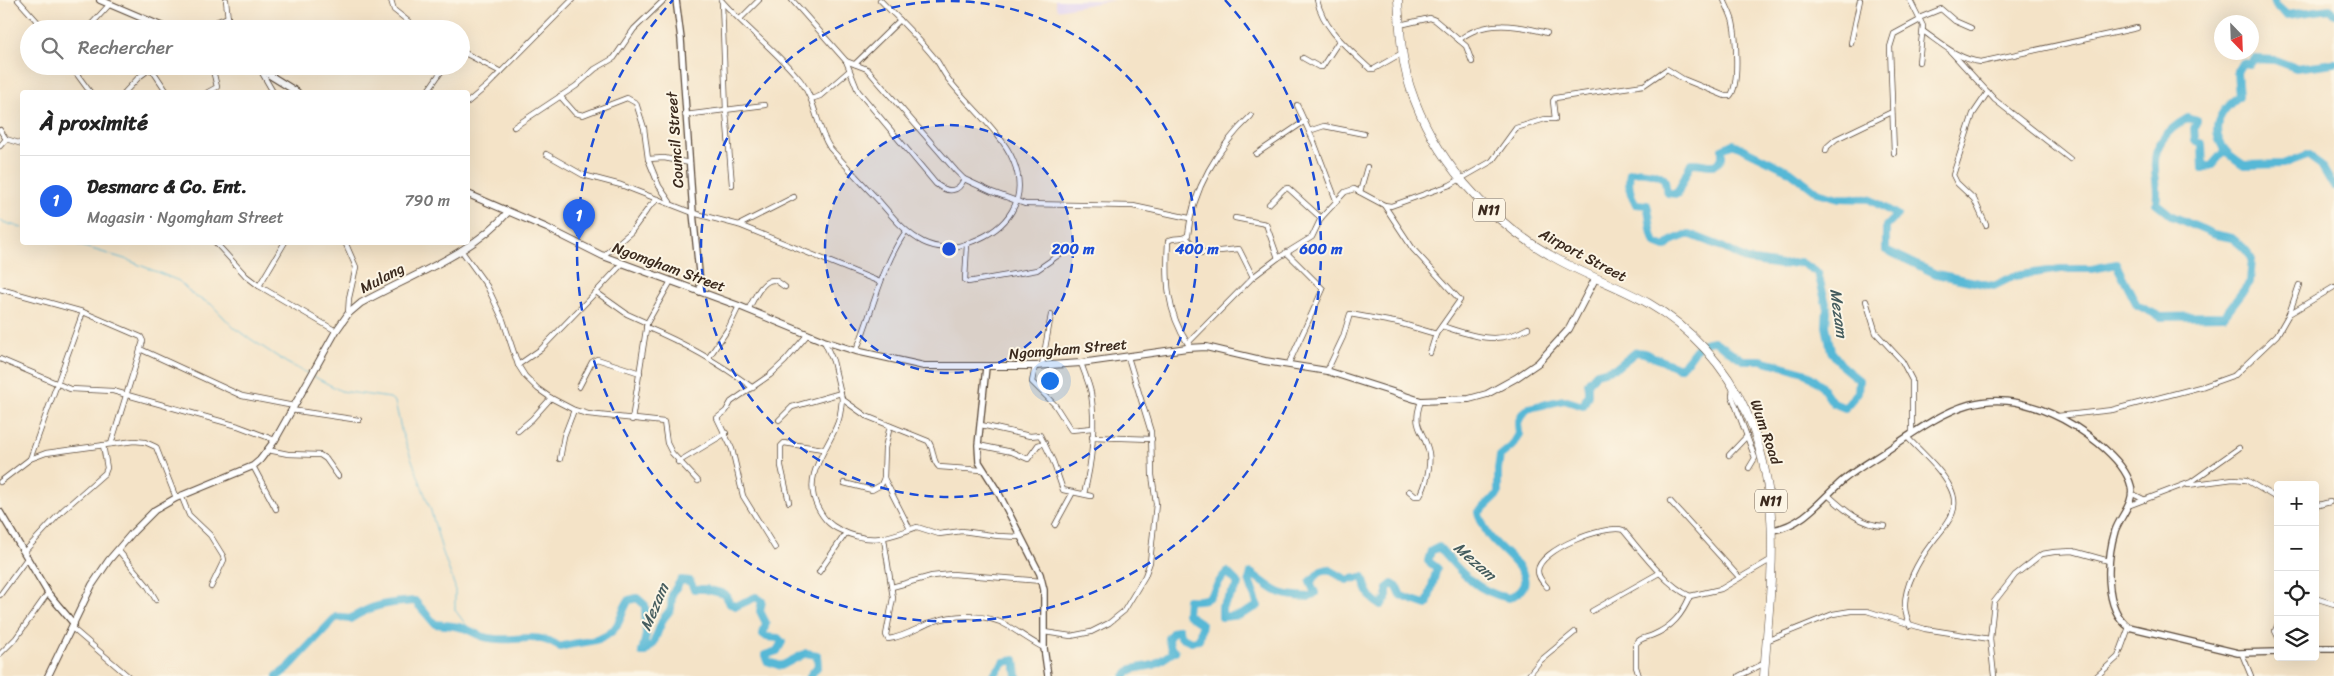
<!DOCTYPE html>
<html lang="fr">
<meta charset="utf-8">
<style>
:root{--surface:#fff;--page:#f6f6f6;--text:#222;--muted:#767676;--line:#e0e0e0;--accent:#2563eb}
body{margin:0;font-family:Sriracha,sans-serif;background:var(--page);color:var(--text)}
.controls{position:absolute;right:15px;bottom:15px;display:grid;overflow:hidden;border-radius:5px;box-shadow:0 5px 20px #0002}
.controls button{width:45px;height:45px;display:grid;place-items:center;padding:0;border:0;border-bottom:1px solid var(--line);background:var(--surface);color:var(--text);font:25px sans-serif}
.compass{position:absolute;left:2214px;top:15px;width:45px;height:45px;border-radius:50%;background:var(--surface);box-shadow:0 5px 20px #0002;rotate:157deg}
.you{position:absolute;left:1049px;top:380px;width:18px;height:18px;margin:-12px;border:4px solid #fff;border-radius:50%;background:#1a73e8;box-shadow:0 0 0 8px #1a73e833}
.badge{display:grid;place-items:center;width:32px;height:32px;border-radius:50%;background:var(--accent);color:#fff;font-size:16px;font-weight:700}
.pin{position:absolute;translate:-50% -41px;filter:drop-shadow(0 1px 2px #0008)}
.pin::after{content:'';position:absolute;top:26px;width:18px;height:15px;background:inherit;clip-path:polygon(0 0,100% 0,50% 100%)}
.list{margin:0;padding:0;list-style:none}
h2{display:flex;justify-content:space-between;align-items:center;height:65px;margin:0;padding:0 20px;font-size:21px}
h2 small{font-size:16px;font-weight:400;color:var(--muted)}
.list li{display:grid;grid-template-columns:32px 1fr auto;gap:15px;align-items:center;box-sizing:border-box;height:90px;padding:0 20px;border-top:1px solid var(--line)}
.list b{display:block;font-size:19px;white-space:nowrap}
.list p{margin:0;font-size:16px;white-space:nowrap;color:var(--muted)}
.list em{font-size:16px;font-style:normal;color:var(--muted)}
.icon{flex:none;width:28px;height:28px;fill:none;stroke:currentColor;stroke-width:2;stroke-linecap:round;stroke-linejoin:round}
.map{position:relative;flex:none;width:2334px;height:676px;overflow:hidden}
.search{position:absolute;background:var(--surface);box-shadow:0 5px 20px #0002;left:20px;top:20px;width:450px;height:55px;display:flex;align-items:center;gap:12px;box-sizing:border-box;padding:0 18px;border-radius:28px;color:var(--muted);font-size:19px}
.panel{position:absolute;background:var(--surface);box-shadow:0 5px 20px #0002;left:20px;top:90px;width:450px;height:155px;border-radius:5px}
.map>svg:first-child{display:block}
.built{fill:#e1d4f4}
.lines{fill:none;stroke-linecap:round;stroke-linejoin:round}
.stream{stroke:#57b8d6;stroke-width:1}
.river{stroke:#57b8d6;stroke-width:8}
.minor-casing{stroke:#574637;stroke-width:6}
.tertiary-casing{stroke:#574637;stroke-width:8}
.secondary-casing{stroke:#574637;stroke-width:8}
.trunk-casing{stroke:#574637;stroke-width:9}
.minor{stroke:#fff;stroke-width:4.5}
.tertiary{stroke:#fff;stroke-width:5.5}
.secondary{stroke:#fff;stroke-width:6}
.trunk{stroke:#fff;stroke-width:8}
.ring{fill:none;stroke:#1d4ed8;stroke-width:2.5;stroke-dasharray:9 6}
.labels{text-anchor:middle;dominant-baseline:central;stroke-width:4;stroke-linejoin:round;paint-order:stroke}
.shield{fill:#fcf5e5;stroke:#75675a;stroke-width:1}
.shield-label{font-size:14px;font-weight:bold;fill:#3b2a1e}
.street-label{font-size:15px;fill:#3b2a1e;stroke:#fcf5e5}
.water-label{font-size:16px;font-style:italic;fill:#455c5e;stroke:#fcf5e5}
.centre{fill:#1d4ed8;stroke:#fcf5e5;stroke-width:2.5}
.ring-label{font-size:15px;text-anchor:middle;font-weight:bold;fill:#1d4ed8;stroke:#fcf5e5;stroke-width:4;stroke-linejoin:round;paint-order:stroke}
</style>
<div class="map">
<svg width="2334" height="676" viewBox="0 0 2334 676">
<rect width="100%" height="100%" fill="#fcf5e5"/>
<filter id="ink" filterUnits="userSpaceOnUse"><feTurbulence type="fractalNoise" baseFrequency=".02" numOctaves="2"/><feDisplacementMap in="SourceGraphic" scale="10" xChannelSelector="R" yChannelSelector="G"/><feConvolveMatrix kernelMatrix="1 2 1 2 8 2 1 2 1" color-interpolation-filters="sRGB"/></filter>
<filter id="wash" filterUnits="userSpaceOnUse"><feTurbulence type="fractalNoise" baseFrequency=".0096" numOctaves="4" result="noise"/><feDisplacementMap in="SourceGraphic" scale="20" xChannelSelector="R" yChannelSelector="G"/><feGaussianBlur stdDeviation="1.12" result="paint"/><feColorMatrix in="noise" values="0 0 0 0 0 0 0 0 0 0 0 0 0 0 0 0 0 1.4 0 .05"/><feComposite in="paint" operator="in"/></filter>
<g filter="url(#wash)">
<rect width="100%" height="100%" fill="#f4e3c7"/>
<path class="built" d="M1055,0H1115L1057,10Z"/>
<g class="lines">
<g class="stream">
<path d="M0,221L22,228"/>
<path d="M68,242L125,259L179,281L194,296L211,304L234,328L287,363L309,374"/>
<path d="M313,376L341,391L390,398L395,402L402,433L431,511L442,550L455,587V610L467,626L478,634"/>
</g>
<g class="river">
<path d="M2274,0L2276,5L2287,15L2330,9L2334,14"/>
<path d="M2334,63L2296,68L2275,60L2255,59L2250,64L2242,63L2237,72L2239,96C2221,110 2208,128 2225,150C2230,156 2238,161 2244,165L2283,164L2307,155L2321,165L2334,187"/>
<path d="M277,676L288,668L336,617L350,619C374,604 387,603 415,601L435,624C444,625 454,625 463,628C470,630 477,635 484,637C513,645 534,629 560,647C580,640 605,645 617,625C622,617 623,608 629,600L637,598L645,605L646,635L642,652H645L653,644L663,619L671,609L672,594L681,580L690,581L694,589H705L725,594L730,604L736,606L756,597L762,601L760,611L766,623L763,634L767,637L778,638L782,642L777,651L765,655L767,661L781,666L806,653L817,655L818,666L810,676"/>
<path d="M993,676L1004,662L1015,660L1017,676"/>
<path d="M1125,676L1132,669L1154,665L1175,651L1171,648L1168,638L1174,631L1179,629L1180,636L1191,641L1199,640L1202,624L1187,614L1188,600C1219,602 1208,591 1227,572L1239,584L1222,607V617L1240,615L1258,606L1249,580L1251,573C1277,592 1276,596 1310,597L1315,593L1310,582L1321,571L1328,569L1347,580L1363,577C1366,588 1369,600 1381,605L1387,598V588L1392,584L1397,587L1401,596L1427,605L1437,568L1428,561L1431,551L1439,547C1458,570 1478,593 1509,598C1547,580 1505,556 1490,537C1485,531 1482,521 1478,513L1498,494V469L1500,456L1512,446L1519,434L1518,423L1522,414L1529,408L1564,400L1583,406L1588,395V383L1597,373L1616,368L1636,352L1644,353L1679,368C1695,358 1692,343 1714,341L1743,360H1761L1804,372L1820,384L1833,403L1845,408L1858,392L1859,380L1843,367L1831,351L1826,326L1827,308L1818,273L1800,262L1781,265L1747,260L1720,246L1689,234L1673,240L1665,247L1655,243C1649,230 1651,218 1647,205L1636,204C1629,194 1628,184 1630,173C1637,170 1662,172 1665,181C1666,186 1665,188 1668,193L1677,194L1691,163C1704,162 1714,171 1722,158V149L1733,144L1791,172L1817,192L1839,198L1869,199L1897,215L1886,226V250L1936,274L1994,286L2014,276L2061,269H2092L2116,264L2137,305L2161,317L2224,316L2250,282L2252,258L2244,248L2232,238L2213,234L2172,216L2156,203C2159,189 2155,182 2155,168C2153,144 2168,129 2188,118L2197,121L2194,127L2195,141L2202,144L2203,168L2212,165L2225,150"/>
</g>
</g>
</g>
<g filter="url(#ink)">
<g class="lines">
<g class="minor-casing">
<g id="minor">
<path d="M18,0L44,29"/>
<path d="M226,0L229,29"/>
<path d="M391,0L394,10L418,29"/>
<path d="M721,0C745,28 777,51 800,80C816,100 816,127 830,148C846,166 862,183 879,201C892,216 905,233 923,242C939,250 954,249 971,242C1007,229 1030,200 1013,160C1002,133 967,104 949,80C944,74 941,67 937,61C920,39 900,20 880,0"/>
<path d="M792,0L846,61L858,91L936,184C948,193 958,193 964,179"/>
<path d="M1317,0C1323,29 1349,49 1370,69H1374L1402,53"/>
<path d="M1910,0L1923,26L1919,62"/>
<path d="M722,2L726,111L732,185"/>
<path d="M1919,18L1941,9L1955,21L1971,28"/>
<path d="M740,19L759,0"/>
<path d="M1400,25L1430,18L1435,20L1466,46L1472,62"/>
<path d="M87,29L109,5"/>
<path d="M198,29L228,17"/>
<path d="M1923,31C1940,43 1959,60 1981,62L2137,28"/>
<path d="M1459,40C1484,19 1518,25 1547,33"/>
<path d="M1851,43L1860,0"/>
<path d="M461,51L501,72"/>
<path d="M1951,52L1995,100L2070,159"/>
<path d="M1303,58L1319,67H1322L1339,41"/>
<path d="M846,61L867,69L956,171L964,179L992,192L1025,204L1133,206L1189,218"/>
<path d="M855,64L900,20"/>
<path d="M71,66L90,92"/>
<path d="M151,68L167,92"/>
<path d="M261,71L273,92"/>
<path d="M270,74L281,66"/>
<path d="M125,92L139,77L154,66"/>
<path d="M208,92L217,87L212,66"/>
<path d="M427,92L445,66"/>
<path d="M560,96L575,113L583,115L627,98L636,103L644,128L648,159L659,186L670,202"/>
<path d="M811,99L820,96L849,71"/>
<path d="M468,102L488,85L572,0"/>
<path d="M1297,105L1314,142L1336,200"/>
<path d="M685,115L765,105"/>
<path d="M514,127L576,86L595,69L614,58L634,29L664,0"/>
<path d="M0,130L6,139L22,144"/>
<path d="M1309,131L1324,126L1364,134"/>
<path d="M0,146L6,139"/>
<path d="M1826,151L1827,147L1836,139L1892,112"/>
<path d="M1894,153L1890,47L1894,34L1920,20"/>
<path d="M546,154L583,175L621,185L693,213L739,225L880,282"/>
<path d="M1256,154L1305,121"/>
<path d="M648,159L664,158L690,163"/>
<path d="M1360,192L1367,167"/>
<path d="M1269,204L1284,189L1288,188L1321,218"/>
<path d="M1384,205L1413,249L1460,300L1436,334L1430,353"/>
<path d="M1235,218L1266,224L1278,258"/>
<path d="M739,225L794,197"/>
<path d="M1986,225L1974,199L1957,183L1953,175L1973,114L1988,92"/>
<path d="M1186,237L1200,253L1239,249L1253,277"/>
<path d="M215,242L246,276L259,286L336,331"/>
<path d="M345,242L356,267L349,298L348,314"/>
<path d="M967,244L965,280L968,282L1037,270L1063,252"/>
<path d="M461,250L487,286L503,320L518,365L525,376L538,389L551,398L574,410L588,414L664,422L667,443L672,453L698,481"/>
<path d="M1286,252L1323,289L1289,363"/>
<path d="M603,256L631,232L650,206L658,199"/>
<path d="M622,264L596,292L627,314L647,323"/>
<path d="M259,286L285,242"/>
<path d="M0,289L83,312L141,337L143,341L111,444"/>
<path d="M1866,301L1876,333L1902,361L1912,380V434"/>
<path d="M748,310C753,301 762,279 774,280C778,281 782,285 785,287"/>
<path d="M2289,314L2334,287"/>
<path d="M1442,326C1474,336 1497,346 1528,328"/>
<path d="M646,327C687,344 718,362 753,388"/>
<path d="M824,341L833,361L842,399L866,416L928,441C935,449 931,460 939,467L982,470"/>
<path d="M1188,344C1166,311 1166,279 1168,241C1174,236 1182,241 1188,235C1192,190 1218,147 1251,116"/>
<path d="M1187,348L1190,341L1253,277L1278,258L1312,237L1321,218L1345,192L1354,189L1384,205L1391,206L1450,185L1492,161L1516,128L1545,119H1555L1553,101L1555,98L1644,85L1667,69L1683,79L1725,96H1730C1740,86 1736,36 1733,22C1731,14 1727,7 1724,0"/>
<path d="M140,349L242,396L294,406"/>
<path d="M856,351C873,311 881,267 906,231"/>
<path d="M709,357L728,329L739,306"/>
<path d="M0,359L70,389L113,391L238,426L275,440"/>
<path d="M1081,363C1084,372 1089,383 1091,393C1096,425 1092,463 1084,494"/>
<path d="M518,365L541,349L596,292"/>
<path d="M1042,365L1051,315"/>
<path d="M1035,366L1032,382L1055,405L1071,430L1093,428"/>
<path d="M1327,371L1343,337L1350,314L1399,323L1436,334"/>
<path d="M579,387L592,362L597,359L640,373"/>
<path d="M1733,388L1732,396L1755,458L1749,468"/>
<path d="M842,399C841,407 841,414 838,422C828,450 802,474 817,506C823,518 829,525 840,530C870,545 888,538 917,527L939,534L962,531L998,536L1021,537"/>
<path d="M291,410L359,420"/>
<path d="M2058,416L2112,410L2204,386L2235,375L2277,335L2289,314L2299,285"/>
<path d="M632,420L647,323L671,281"/>
<path d="M779,420L792,407L841,393"/>
<path d="M981,425L1030,436L1040,435L1053,461L1063,490L1091,496"/>
<path d="M518,431L532,419L551,398"/>
<path d="M1092,437L1152,439"/>
<path d="M1907,437C1922,453 1940,468 1950,487C1963,512 1944,526 1931,544C1919,560 1904,586 1905,607C1905,613 1908,620 1910,626"/>
<path d="M978,445L1012,452L1028,459L1038,445L1045,443"/>
<path d="M268,450L288,454L320,455L326,459L338,476"/>
<path d="M1729,455L1747,436"/>
<path d="M30,459L83,312"/>
<path d="M560,459L564,436L574,410"/>
<path d="M678,462L726,433"/>
<path d="M253,466L276,509"/>
<path d="M884,478L910,529"/>
<path d="M0,482L30,459L46,453L134,441L145,442L156,447L176,498"/>
<path d="M844,483L872,490L881,485L884,478L885,448L890,426"/>
<path d="M2188,485L2233,479L2246,480L2278,499"/>
<path d="M1409,491L1415,496H1420C1426,486 1431,465 1429,453C1424,429 1411,429 1421,401"/>
<path d="M2131,493L2145,500"/>
<path d="M181,495L189,515L210,535L223,556L224,560L211,587"/>
<path d="M1828,495C1844,510 1863,526 1885,526"/>
<path d="M1670,501L1739,577"/>
<path d="M789,502L781,466V446L784,443L823,449"/>
<path d="M2128,506L2191,482L2239,448"/>
<path d="M2315,506L2330,502"/>
<path d="M1055,525L1073,492"/>
<path d="M884,539L893,598L886,635L888,639C905,637 917,628 932,622C955,614 986,613 1008,626C1020,633 1032,642 1044,648"/>
<path d="M775,548L743,496L732,449L717,418L726,411L731,402L770,375L785,361L808,334"/>
<path d="M118,550L147,585L156,600"/>
<path d="M24,552L63,510L105,473L107,468L103,445"/>
<path d="M819,572L846,533"/>
<path d="M892,587L932,576L952,574L1042,581"/>
<path d="M1547,587C1543,582 1538,578 1538,571C1538,550 1606,524 1623,530C1641,551 1665,585 1690,596L1721,589L1772,559"/>
<path d="M0,595L28,557"/>
<path d="M2315,598L2334,604"/>
<path d="M1592,611L1661,572"/>
<path d="M2278,624L2275,631L2278,637"/>
<path d="M72,628L128,676"/>
<path d="M1044,632L1071,636L1091,632L1109,623L1124,611L1145,576L1150,562L1156,504L1152,475L1151,432L1128,357"/>
<path d="M1766,641L1833,614L1851,611H1867L1925,629L1990,639"/>
<path d="M0,654L16,638L48,593"/>
<path d="M2242,654L2251,676"/>
<path d="M1528,676L1540,661L1575,632"/>
<path d="M1639,676L1636,667V644C1639,638 1646,638 1653,635C1672,627 1682,615 1690,596"/>
<path d="M1739,676L1765,663"/>
<path d="M1994,676L1990,639L1994,602L2015,575L2042,554L2054,552L2073,551L2109,561"/>
<path d="M2097,676L2118,657L2129,627"/>
</g>
</g>
<g class="tertiary-casing">
<g id="tertiary">
<path d="M676,0L681,39L693,213L701,292"/>
<path d="M986,367L978,445L979,462L998,492L1040,574L1044,590V648L1048,676"/>
<path d="M0,512L48,593L74,624"/>
<path d="M1773,530C1804,524 1820,501 1842,481C1859,467 1878,457 1895,445C1950,408 1986,384 2052,414C2077,425 2124,457 2131,486C2135,503 2120,516 2115,531C2107,558 2103,609 2129,627L2238,653L2278,652"/>
<path d="M2315,648H2334"/>
</g>
</g>
<g class="secondary-casing">
<g id="secondary">
<path d="M100,0L168,29"/>
<path d="M255,66L297,92"/>
<path d="M468,194L547,228L603,256L739,306L824,341L856,351L924,366H1035L1081,363L1187,348L1206,347L1265,361L1327,371L1421,401L1469,399L1487,394L1516,378L1538,363L1569,329L1595,279"/>
<path d="M48,676L92,585L109,560L133,532L155,510L176,498L253,466L260,460L275,440L336,331L348,314L361,303C408,277 474,253 508,212"/>
</g>
</g>
<g class="trunk-casing">
<path id="trunk" d="M1398,0C1400,29 1401,60 1410,87C1433,158 1486,218 1550,255C1581,274 1617,285 1648,303C1690,327 1726,366 1746,411C1785,499 1770,583 1764,676"/>
</g>
<use href="#minor" class="minor"/>
<use href="#tertiary" class="tertiary"/>
<use href="#secondary" class="secondary"/>
<use href="#trunk" class="trunk"/>
</g>
</g>
<circle cx="949" cy="249" r="124" fill="#1d4ed8" fill-opacity=".12"/>
<g class="ring">
<circle cx="949" cy="249" r="124"/>
<circle cx="949" cy="249" r="248"/>
<path d="M1225 0A372 372 0 1 1 673 0"/>
</g>
<g class="labels">
<g class="shield">
<rect x="1473" y="198.5" width="32" height="23" rx="4"/>
<rect x="1755" y="489.5" width="32" height="23" rx="4"/>
</g>
<g class="shield-label">
<text x="1489" y="210">N11</text>
<text x="1771" y="501">N11</text>
</g>
<g class="street-label">
<text transform="translate(675 140) rotate(-94)">Council Street</text>
<text transform="translate(1583 255) rotate(28)">Airport Street</text>
<text transform="translate(669 267) rotate(20)">Ngomgham Street</text>
<text transform="translate(382 278) rotate(-28)">Mulang</text>
<text transform="translate(1068 349) rotate(-5)">Ngomgham Street</text>
<text transform="translate(1766 432) rotate(71)">Wum Road</text>
</g>
<g class="water-label">
<text transform="translate(1839 313) rotate(82)">Mezam</text>
<text transform="translate(1475 561) rotate(41)">Mezam</text>
<text transform="translate(654 607) rotate(-67)">Mezam</text>
</g>
</g>
<circle cx="949" cy="249" r="8" class="centre"/>
<g class="ring-label">
<text x="1073" y="254">200 m</text>
<text x="1197" y="254">400 m</text>
<text x="1321" y="254">600 m</text>
</g>
</svg>
<div class="controls">
<button>+</button>
<button>−</button>
<button><svg class="icon" aria-label="locate" viewBox="0 0 24 24"><circle cx="12" cy="12" r="6"/><path d="M12 2v4M12 18v4M2 12h4M18 12h4"/></svg></button>
<button><svg class="icon" aria-label="layers" viewBox="0 0 24 24"><path d="M12 4l9 5-9 5-9-5zM3 14l9 5 9-5"/></svg></button>
</div>
<svg class="compass" viewBox="-18 -18 36 36"><path d="M0-13l5 13h-10z" fill="#e53935"/><path d="M0 13l5-13h-10z" fill="#767676"/></svg>
<div class="you"></div>
<div class="pin badge" style="left:579px;top:240px">1</div>
<div class="search"><svg class="icon" aria-label="search" viewBox="0 0 24 24"><circle cx="10" cy="10" r="6"/><path d="M15 15l6 6"/></svg>Rechercher</div>
<section class="panel">
<h2>À proximité<small></small></h2>
<ul class="list">
<li><span class="badge">1</span><div><b>Desmarc &amp; Co. Ent.</b><p>Magasin · Ngomgham Street</p></div><em>790 m</em></li>
</ul>
</section>
</div>
